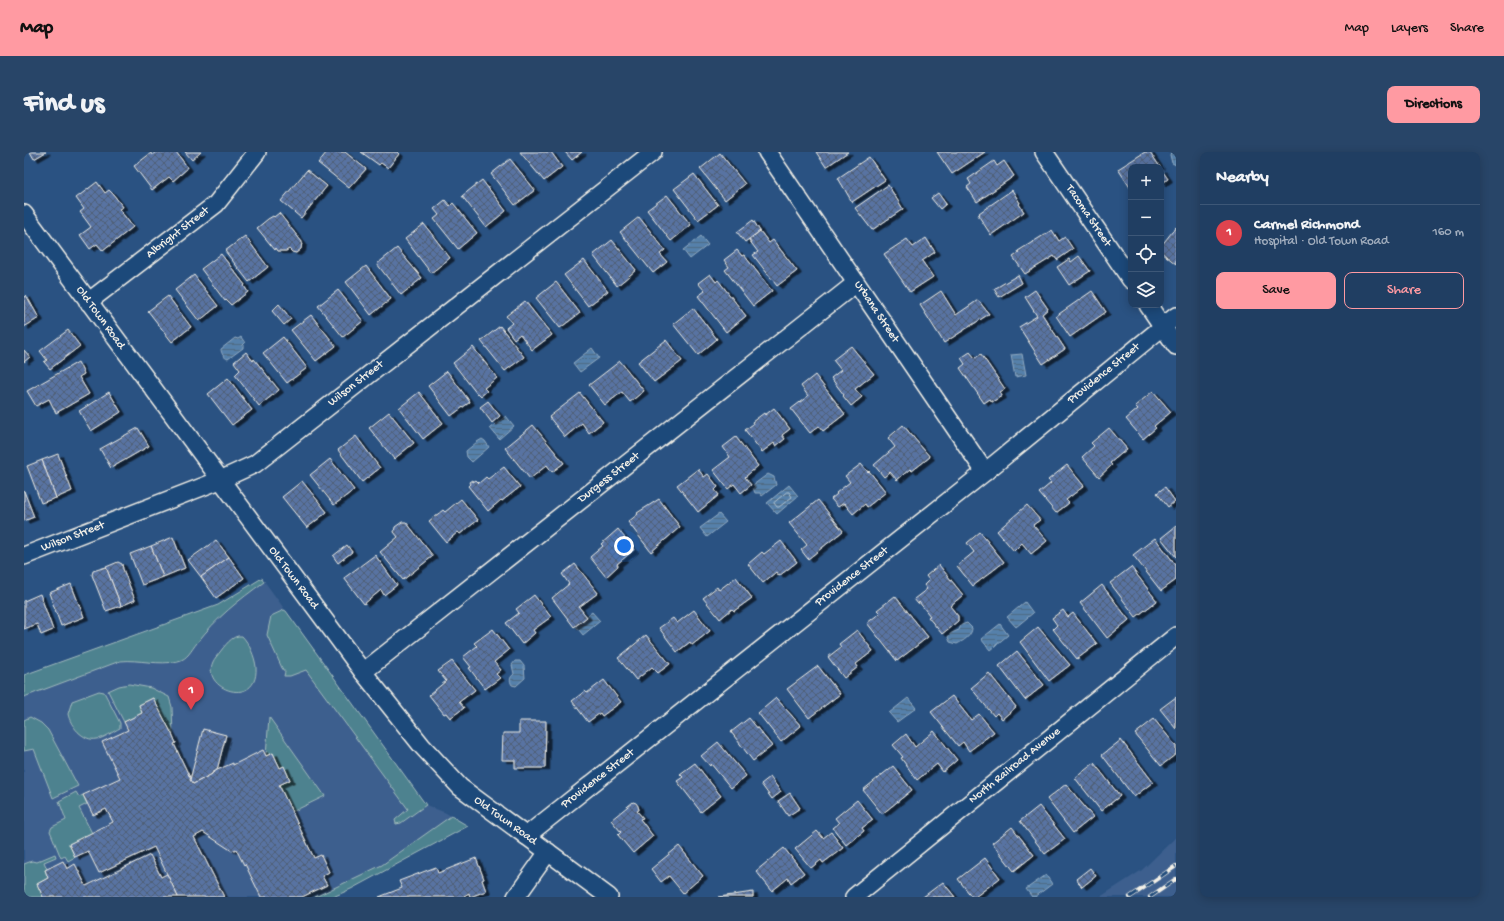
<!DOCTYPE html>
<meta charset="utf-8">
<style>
:root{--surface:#203e62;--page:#284568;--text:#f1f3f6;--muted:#a2aebe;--line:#3d5777;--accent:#ff9aa2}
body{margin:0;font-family:"Gochi Hand",sans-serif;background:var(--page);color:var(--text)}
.controls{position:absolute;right:12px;top:12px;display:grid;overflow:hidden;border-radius:8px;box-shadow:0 2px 10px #0003}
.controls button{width:36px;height:36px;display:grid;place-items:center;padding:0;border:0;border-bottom:1px solid var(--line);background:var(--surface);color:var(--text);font:20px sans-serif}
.you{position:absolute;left:600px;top:394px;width:14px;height:14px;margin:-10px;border:3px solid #fff;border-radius:50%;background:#1a73e8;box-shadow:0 0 0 6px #1a73e833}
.badge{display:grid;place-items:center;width:26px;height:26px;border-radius:50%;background:var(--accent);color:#fff;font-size:13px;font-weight:700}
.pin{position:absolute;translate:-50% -33px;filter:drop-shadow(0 1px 2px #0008)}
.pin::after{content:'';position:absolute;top:21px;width:14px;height:12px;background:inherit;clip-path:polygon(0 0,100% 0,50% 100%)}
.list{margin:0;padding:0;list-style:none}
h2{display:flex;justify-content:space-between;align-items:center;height:52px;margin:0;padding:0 16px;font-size:17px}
h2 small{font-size:13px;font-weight:400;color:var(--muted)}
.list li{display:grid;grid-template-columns:26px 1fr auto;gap:12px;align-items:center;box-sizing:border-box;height:56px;padding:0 16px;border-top:1px solid var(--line)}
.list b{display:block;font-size:15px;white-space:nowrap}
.list p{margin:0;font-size:13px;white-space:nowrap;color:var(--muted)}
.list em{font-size:13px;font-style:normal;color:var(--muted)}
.actions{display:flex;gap:8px;padding:12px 16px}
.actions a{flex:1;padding:9px 0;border:1px solid var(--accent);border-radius:8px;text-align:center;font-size:14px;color:var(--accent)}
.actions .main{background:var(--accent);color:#111}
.icon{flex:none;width:22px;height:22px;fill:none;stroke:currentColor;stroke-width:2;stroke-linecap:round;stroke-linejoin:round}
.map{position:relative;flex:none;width:1152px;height:745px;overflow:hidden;border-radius:8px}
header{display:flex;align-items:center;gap:24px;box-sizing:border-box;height:56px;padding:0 20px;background:var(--accent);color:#111}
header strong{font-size:19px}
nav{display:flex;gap:22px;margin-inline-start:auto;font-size:14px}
.intro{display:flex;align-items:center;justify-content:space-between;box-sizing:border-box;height:96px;padding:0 24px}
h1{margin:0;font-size:28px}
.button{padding:10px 18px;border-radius:8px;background:var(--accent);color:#111;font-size:14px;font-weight:700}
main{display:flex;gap:24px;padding:0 24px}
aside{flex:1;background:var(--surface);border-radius:8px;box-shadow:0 2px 10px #0003}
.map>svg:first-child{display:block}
.built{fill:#3c5f8e}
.grass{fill:#4e828f;stroke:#a1babc}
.water{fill:url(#water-rules);stroke:#94adc3}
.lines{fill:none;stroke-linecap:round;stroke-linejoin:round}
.shore{stroke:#b4c4cf;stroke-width:1}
.building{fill:url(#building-cross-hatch);stroke:#f4f1e8;filter:url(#shadow)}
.street-casing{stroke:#f4f1e8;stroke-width:20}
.street{stroke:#1f4a7a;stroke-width:17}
.rail-casing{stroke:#f4f1e8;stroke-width:4.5}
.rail{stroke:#1f4a7a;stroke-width:3;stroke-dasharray:9;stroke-linecap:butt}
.labels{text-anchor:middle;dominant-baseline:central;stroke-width:3;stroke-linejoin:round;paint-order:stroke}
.street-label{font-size:12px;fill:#f4f1e8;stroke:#1f4a7a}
</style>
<header>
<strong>Map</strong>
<nav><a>Map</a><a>Layers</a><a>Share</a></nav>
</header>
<div class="intro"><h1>Find us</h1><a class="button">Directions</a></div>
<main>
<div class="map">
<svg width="1152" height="745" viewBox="0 0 1152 745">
<defs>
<pattern id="water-rules" width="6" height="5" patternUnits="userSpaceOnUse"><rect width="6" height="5" fill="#5480aa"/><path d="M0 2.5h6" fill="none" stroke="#506a82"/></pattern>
<pattern id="building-cross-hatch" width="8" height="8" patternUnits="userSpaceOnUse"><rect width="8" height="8" fill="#5873a2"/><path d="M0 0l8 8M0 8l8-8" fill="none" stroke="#505e74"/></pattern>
<filter id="shadow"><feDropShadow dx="4.5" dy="2.5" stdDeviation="0" flood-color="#0009"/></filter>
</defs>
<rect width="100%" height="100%" fill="#2a5282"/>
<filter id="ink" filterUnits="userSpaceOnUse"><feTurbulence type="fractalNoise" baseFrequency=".025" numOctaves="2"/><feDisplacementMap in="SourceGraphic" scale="8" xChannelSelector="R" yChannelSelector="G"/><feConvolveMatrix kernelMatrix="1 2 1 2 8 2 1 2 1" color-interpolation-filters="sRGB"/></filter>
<g filter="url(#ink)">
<g class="built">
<path d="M238,426L402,653L422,661L444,674L327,737L309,745H0V523L194,453Z"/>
<path d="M1152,685V745H1076L1118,718Z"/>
</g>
<g class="grass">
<path d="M238,426L240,430C215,448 192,466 173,491C167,498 164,507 154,509C135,514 115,507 96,509L0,545V523L194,453Z"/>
<path d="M260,458L262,459L402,653L377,671L372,672L371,668L384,657L282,518L266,524H260L261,520L258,516L243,483L247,464Z"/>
<path d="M214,484H218C225,491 231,505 232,515C235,560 169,535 192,505C198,498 205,486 214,484Z"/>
<path d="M105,532L127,536L145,545L148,555L149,584L129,546L115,553L118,561L100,570L84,539L95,534Z"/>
<path d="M75,539L80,540L96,571V576C90,579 79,587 73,587C59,590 46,573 44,562L48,549Z"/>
<path d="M6,565L17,571L24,578L54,634L29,646L10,597L0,599V568Z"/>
<path d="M245,565L301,644L268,660L255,633L266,628L260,615L256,616L249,601L242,604Z"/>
<path d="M52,640L55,645L59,643L63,652L55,656L68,681L45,692L51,705L44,709L41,704L37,706L26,679L28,675L42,668L35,649Z"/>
<path d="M427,664L444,674L327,737L309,745H291L358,713Z"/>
<path d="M31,702L32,705L20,710L23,717L21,718L24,726L13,732L19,745H0V712L8,709L12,710Z"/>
</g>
<g class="water">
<path d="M1147,0H1152V13L1148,11L1146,3Z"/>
<path d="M677,84L684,93L666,107L659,98Z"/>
<path d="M217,185L221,191L219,193V196L204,207C200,206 197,201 197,197L211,186L214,187Z"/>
<path d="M568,196L575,206L556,220L549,211Z"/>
<path d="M998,202L1002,223L991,225L987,203Z"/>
<path d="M482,264L490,274L475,287L466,276Z"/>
<path d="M458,287L461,289L465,295L448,310L443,305L442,299L453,290Z"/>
<path d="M744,322L750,325L752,333L738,344L736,341H731L729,336L731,335L729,333Z"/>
<path d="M765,333L774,344L753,362L743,351Z"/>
<path d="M695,362L702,370L683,385L676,376Z"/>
<path d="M1001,450L1009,461L992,475L983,465Z"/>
<path d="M568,460L576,469L559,483L551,473Z"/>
<path d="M943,471L948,476C948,484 939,489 933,492L926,490L924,485L927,481L935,478L937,473Z"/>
<path d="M976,472L984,483L966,498L957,487Z"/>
<path d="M491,509H496L500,514L501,526L492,534L488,533C485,528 486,525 490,522L488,513Z"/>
<path d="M884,546L892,556L873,570L865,561Z"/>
<path d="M1022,723L1028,732L1011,745H1008L1002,737Z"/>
</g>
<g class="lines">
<path class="shore" d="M763,340H765L768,345L755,355H753L750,351Z"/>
</g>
<g class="building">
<path d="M6,0H22L10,7Z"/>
<path d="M132,0H152L164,16L149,29L145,25L128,38L110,14L127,1L128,3Z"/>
<path d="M161,0H177L168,8Z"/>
<path d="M303,0H321L342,17L325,36L294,11Z"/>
<path d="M337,0H373L375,2L364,16L357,11L355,13Z"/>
<path d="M496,0H527L538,15L520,29Z"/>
<path d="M541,0H558L548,8Z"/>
<path d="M792,0H824L802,15Z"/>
<path d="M913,0H961L928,22Z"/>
<path d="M1121,0H1126L1136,15H1107V37L1094,17Z"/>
<path d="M696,1L721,32L701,48L676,17Z"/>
<path d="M845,5L861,28L828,50L814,26Z"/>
<path d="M486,7L511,38L491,53L467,22Z"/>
<path d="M970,9L973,14L980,9L990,24L953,50L943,35L947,32L944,27Z"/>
<path d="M1137,17L1144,27L1137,32Z"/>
<path d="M283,18L303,34L277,66L257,49Z"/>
<path d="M670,22L694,53L674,68L650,37Z"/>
<path d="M458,28L482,59L462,75L438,44Z"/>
<path d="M73,30L81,41L85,38L89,42L99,55L95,57L109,75L79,99L73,92L66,97L56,83L67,75L56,60L60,57L52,46Z"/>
<path d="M864,33L879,57L848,78L831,56Z"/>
<path d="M988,38L996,51L995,52L1000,60L967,83L954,63L956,62L955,61Z"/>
<path d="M914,41L922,52L916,57L907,46Z"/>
<path d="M643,43L667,73L647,89L623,58Z"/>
<path d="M421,48L426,54L429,51L453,81L434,97L410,67L415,63L410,57Z"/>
<path d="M255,61L278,90L277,97L272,101L268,100L265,97L262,99H254L252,96L251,98L233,76L244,67L249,64L250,65Z"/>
<path d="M615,65L641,98L636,102L643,110L629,121L596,80Z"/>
<path d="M729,68L736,79L721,90L713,80Z"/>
<path d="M400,72L426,106L407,121L381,87Z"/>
<path d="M1152,75V112L1137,100V94Z"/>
<path d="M1028,78L1035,89L1041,85L1049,97L1033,108L1030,104L1001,122L989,105L995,101L994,99Z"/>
<path d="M736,79L745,91L749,88L773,119L753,134L729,103L734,100L725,88Z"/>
<path d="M221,84L244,115L225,130L201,99Z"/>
<path d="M902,86L911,100L898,109L909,125L886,140L860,102L883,87L889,95Z"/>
<path d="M588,88L612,118L593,134L569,103Z"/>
<path d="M373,96L398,126L377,143L353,112Z"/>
<path d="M713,98L718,104L720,103L748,139L729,154L701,118L705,115L700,108Z"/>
<path d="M197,102L221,133L220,134L224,140L207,153L202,148L201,149L177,117Z"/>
<path d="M1055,104L1066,119L1045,133L1033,115L1045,107L1047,110Z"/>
<path d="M560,108L584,139L564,154L540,123Z"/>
<path d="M342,114L367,147L347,163L322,130Z"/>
<path d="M686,122L692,130L694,128L722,164L702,180L674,144L681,139L674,131Z"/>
<path d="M170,123L194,154L175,169L151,138Z"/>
<path d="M994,123L998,131L975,145L970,137Z"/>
<path d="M532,130L556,161L536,176L512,146Z"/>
<path d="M314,138L339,169L319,185L294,154Z"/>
<path d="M1011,138L1024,157L1018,162L1041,197L1019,212L995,175L1013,164L1001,145Z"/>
<path d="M917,139L932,163L954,148L965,162L920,191L896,153Z"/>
<path d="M1068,139L1082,160L1046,185L1032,164Z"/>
<path d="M2,143L15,166L0,175V145Z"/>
<path d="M144,144L167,175L148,190L124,159Z"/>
<path d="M501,149L528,183L508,198L496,182L490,187L482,176L488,171L482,164Z"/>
<path d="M255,152L267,167L260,173L248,159Z"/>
<path d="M669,156L693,187L674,203L649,172Z"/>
<path d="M287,163L312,194L292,209L267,178Z"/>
<path d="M476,174L500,205L481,219L457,189Z"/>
<path d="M44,178L56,194L26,217L20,210L23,208L16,199Z"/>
<path d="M259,185L283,216L263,231L239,201Z"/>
<path d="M642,188L658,209L630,230L614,210Z"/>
<path d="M827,194L850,222L831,237L838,245L827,254L819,244L820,243L807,226L817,218L809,208Z"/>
<path d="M449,195L473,226L460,236L463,239L457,244L454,241L453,242L429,211Z"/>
<path d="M0,198L6,205L0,210Z"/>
<path d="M222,200L229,209L230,207L255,238L235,254L211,223L216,218L210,210Z"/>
<path d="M946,200L951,206L957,202L981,237L976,240L978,244L968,250L966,247L960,251L936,216L941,212L937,206Z"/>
<path d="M596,209L620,239L606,250L598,240L581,253L565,233Z"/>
<path d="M54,210L60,222L55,225L65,242L32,261L25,247L12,254L3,239Z"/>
<path d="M423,219L446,250L427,264L404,234Z"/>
<path d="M791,223L821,262L799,279L795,274L786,281L767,257L784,244L777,234Z"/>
<path d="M204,226L228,258L208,273L184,242Z"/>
<path d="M1129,239L1147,260L1130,274L1132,276L1119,287L1102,267L1114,257L1111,254Z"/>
<path d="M85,240L97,260L67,279L55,259Z"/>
<path d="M395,240L419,271L399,287L375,256Z"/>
<path d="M556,241L579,270L565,281L558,271L541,285L525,265Z"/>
<path d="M464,249L476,264L468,271L456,255Z"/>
<path d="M750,256L766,277L758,283L761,287L752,294L750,291L738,300L721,278L729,272L728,270L740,261L741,263Z"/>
<path d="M365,260L390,291L370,307L345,276Z"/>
<path d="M509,273L540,311L528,320L523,313L506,327L481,296Z"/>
<path d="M879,273L906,305L888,319L886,317L873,328L866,320L860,325L850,313L871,295L864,286Z"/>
<path d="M114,276L125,294L87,316L76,297Z"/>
<path d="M1085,276L1103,297L1086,311L1088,313L1075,325L1058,305L1070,294L1067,291Z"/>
<path d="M332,284L356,316L338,330L314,298Z"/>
<path d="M712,285L734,314L721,325L727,333L717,341L710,332L704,337L689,318L706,305L699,295Z"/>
<path d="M34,302L48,339L32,346L18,308Z"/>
<path d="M306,307L330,338L310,353L286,323Z"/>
<path d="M18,308L32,346L17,351L3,314Z"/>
<path d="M837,312L844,320L845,319L862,340L843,355L841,352L829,362L820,351L814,355L807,347L813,342L812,341L826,330L821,324Z"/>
<path d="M1043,313L1060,334L1042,348L1045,351L1032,361L1015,341L1027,331L1024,328Z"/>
<path d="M480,315L496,335L478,349L477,348L464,359L444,334L446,332L445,330L448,328L449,330L452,328L455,331L462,325L464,327Z"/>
<path d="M674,317L680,325L684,322L694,335L691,338L695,343L674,360L653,333Z"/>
<path d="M278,329L303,360L283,376L258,345Z"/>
<path d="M1141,335L1151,349L1144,355L1133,341Z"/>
<path d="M0,339L10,365L0,369Z"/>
<path d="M437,347L454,368L436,382L434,380L422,390L405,369L419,358L421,360Z"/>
<path d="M635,347L656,375L627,400L604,370L614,362L613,361Z"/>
<path d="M794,348L819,379L784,407L777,398L783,393L765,371Z"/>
<path d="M1003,353L1016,368L1009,373L1023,389L1007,402L998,391L990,399L973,379Z"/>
<path d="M378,370H382L409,404L379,428L356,400L374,385L370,380L371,375Z"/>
<path d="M1152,374V405L1137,386Z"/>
<path d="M594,377L610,398L593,412L594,414L582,425L566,405L579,394L577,392Z"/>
<path d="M956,380L980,410L949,434L933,414L950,400L943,391Z"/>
<path d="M149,385L161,416L139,425L127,394Z"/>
<path d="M1131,386L1152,413V428L1137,439L1109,403Z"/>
<path d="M192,388L205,405L177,425L164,408Z"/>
<path d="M757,389L773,410L755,424L752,420L739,431L724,412L738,400L740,402Z"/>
<path d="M323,393L328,400L314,411L309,404Z"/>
<path d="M127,394L139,425L118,433L106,402Z"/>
<path d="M351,403L373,433L360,443L357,438L340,452L320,426Z"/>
<path d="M205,405L220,426L192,446L177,425Z"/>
<path d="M94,410L98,412L99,417L111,448L97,454L82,415Z"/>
<path d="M551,412L574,441L555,455L563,465L550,475L528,446L545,432L538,422Z"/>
<path d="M915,413L939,443L926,454L934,464V469L918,482L904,465L906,464L895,450L894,452L890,447L903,437L900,433L905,428L902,424Z"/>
<path d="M82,415L97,454L82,459L68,423L69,419Z"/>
<path d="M1107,415L1133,449L1112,465L1086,431Z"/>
<path d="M712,425L728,446L710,459L708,457L696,467L679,446L693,435L695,438Z"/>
<path d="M47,432L60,465L37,474L25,441Z"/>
<path d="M1078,433L1105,468L1083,486L1056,451Z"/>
<path d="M16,442L29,478L17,483L13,472L0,477V449Z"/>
<path d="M510,443L527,465L509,478L511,481L498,492L482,471L495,461L492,457Z"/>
<path d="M871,444L904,485L873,509L843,471L856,461L853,458Z"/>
<path d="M670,458L686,479L668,493L666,490L653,500L635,476L649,466L653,471Z"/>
<path d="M1039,458L1044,465L1049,461L1073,492L1053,507L1029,477L1033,473L1028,466Z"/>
<path d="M1014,475L1046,513L1025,529L996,490Z"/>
<path d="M469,477L485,498L470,510L477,518L472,522L476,526L461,537L445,516L447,515L439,505L453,494L450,491Z"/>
<path d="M833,478L849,499L832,512L834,515L820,526L804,505L817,495L815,492Z"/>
<path d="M622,483L646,512L634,521L628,515L612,528L594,506Z"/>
<path d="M993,499L1020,533L1001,548L975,514Z"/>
<path d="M428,509L451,538L435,550L440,556L426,566L422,561L420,562L405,543L422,529L414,519Z"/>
<path d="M794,514L816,542L785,566L763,537Z"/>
<path d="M965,521L992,555L978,567L973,561L970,564L947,536Z"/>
<path d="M580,528L597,550L578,564L576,561L564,570L548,549L561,539L563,541Z"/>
<path d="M928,544L947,568L955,562L970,580L945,599L939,590L934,594L907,560Z"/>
<path d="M1152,545V577L1136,557Z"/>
<path d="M129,546L149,584L152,591L150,592L169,632L188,622V621L193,618L209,611V613L239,598L242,604L249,601L256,616L260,614L266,628L255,633L290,706L297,703L305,720L298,724L303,733L278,745H237L221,712L220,713L212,697L208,699L179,680L170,685L200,745H154L130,695L75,721L64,699L51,705L45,692L89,670L82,657L69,663L59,643L96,626L78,590L104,578L100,570L118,561L115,553Z"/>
<path d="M752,546L777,574L757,590L734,561Z"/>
<path d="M725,566L748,594L729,609L707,580Z"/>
<path d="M1130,567L1152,594V602L1137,614L1111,582Z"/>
<path d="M495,569H522L521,616H491V608H478L479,581H495Z"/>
<path d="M179,577L202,583L193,618L188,621V622L169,632L166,628Z"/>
<path d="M910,579L933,608L919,620L913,612L893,628L877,606L879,605L869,593L882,582L891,595Z"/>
<path d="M1097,588L1129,630L1110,645L1078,603Z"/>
<path d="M694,590L722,624L707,636L687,612L686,614L677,604Z"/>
<path d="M671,611L697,644L677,660L653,629L659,625L656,622Z"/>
<path d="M1070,611L1096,644L1077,659L1051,626Z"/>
<path d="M869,614L888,638L858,662L839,638Z"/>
<path d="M746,625L757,640L748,647L737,632Z"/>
<path d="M1042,632L1069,665L1049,681L1023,647Z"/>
<path d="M766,641L776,656L764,664L754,649Z"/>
<path d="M833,648L849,668L838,676L840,679L822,693L809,676L815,671L811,666Z"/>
<path d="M609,650L612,651L614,654L615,658L613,659L619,666L616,667L629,684L609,701L594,683L597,680L587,668Z"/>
<path d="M1015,654L1041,687L1021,702L996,669Z"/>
<path d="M988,675L1010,703L990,719L968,691Z"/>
<path d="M793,679L799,686L807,680L819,696L799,711L797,708L787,716L771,697Z"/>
<path d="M655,694L679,724L659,741L645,724L637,730L627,717Z"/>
<path d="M760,696L780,721L767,731L764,726L748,739L732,719Z"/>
<path d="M126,703L137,725L143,722L154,745H19L13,732L24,726L21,718L39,709L43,717L51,712L62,734Z"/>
<path d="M452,706L460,727L458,728L462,739L446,745L445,741L440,744V745H355L378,736L375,729L412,715L414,721Z"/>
<path d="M961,706L976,726L951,745H948L934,727Z"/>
<path d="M1066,716L1072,724L1058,735L1052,727Z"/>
<path d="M919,730L931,745H899Z"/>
<path d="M729,740V745H695Z"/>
</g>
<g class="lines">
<g class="street-casing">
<g id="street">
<path d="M743,0L961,320"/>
<path d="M1020,0L1107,128"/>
<path d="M0,62L339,520L398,594L436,635L585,745"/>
<path d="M64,150L192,52L233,0"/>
<path d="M1124,153L1152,194"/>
<path d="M0,404L196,328L231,312L629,0"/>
<path d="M339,520L832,131"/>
<path d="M502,684L961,320L1152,164"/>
<path d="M492,745L524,700"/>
<path d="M830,745L1152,484"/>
</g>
</g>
<use href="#street" class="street"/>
<g class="rail-casing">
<g id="rail">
<path d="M1106,745L1152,714"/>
<path d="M1126,745L1152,727"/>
</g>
</g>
<use href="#rail" class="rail"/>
</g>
</g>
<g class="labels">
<g class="street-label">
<text transform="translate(1064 64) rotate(56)">Tacoma Street</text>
<text transform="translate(154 81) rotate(-38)">Albright Street</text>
<text transform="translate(852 160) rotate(56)">Urbana Street</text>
<text transform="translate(76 166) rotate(54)">Old Town Road</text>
<text transform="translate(1080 222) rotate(-39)">Providence Street</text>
<text transform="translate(332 232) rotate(-38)">Wilson Street</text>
<text transform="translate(585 326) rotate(-38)">Durgess Street</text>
<text transform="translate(49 385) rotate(-21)">Wilson Street</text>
<text transform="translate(828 425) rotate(-38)">Providence Street</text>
<text transform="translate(269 426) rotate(53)">Old Town Road</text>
<text transform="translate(991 614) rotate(-39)">North Railroad Avenue</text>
<text transform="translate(574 627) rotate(-38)">Providence Street</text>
<text transform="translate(481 669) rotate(36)">Old Town Road</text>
</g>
</g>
</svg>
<div class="controls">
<button>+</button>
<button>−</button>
<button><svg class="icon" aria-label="locate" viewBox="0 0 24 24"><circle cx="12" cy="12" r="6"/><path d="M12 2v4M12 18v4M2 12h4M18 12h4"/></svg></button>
<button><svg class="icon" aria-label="layers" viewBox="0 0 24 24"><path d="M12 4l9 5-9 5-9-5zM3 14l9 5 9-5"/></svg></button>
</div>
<div class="you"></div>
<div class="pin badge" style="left:167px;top:558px;background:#e0444e">1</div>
</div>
<aside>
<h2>Nearby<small></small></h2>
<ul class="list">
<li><span class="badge" style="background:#e0444e">1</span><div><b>Carmel Richmond</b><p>Hospital · Old Town Road</p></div><em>160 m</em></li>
</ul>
<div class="actions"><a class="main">Save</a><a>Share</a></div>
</aside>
</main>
